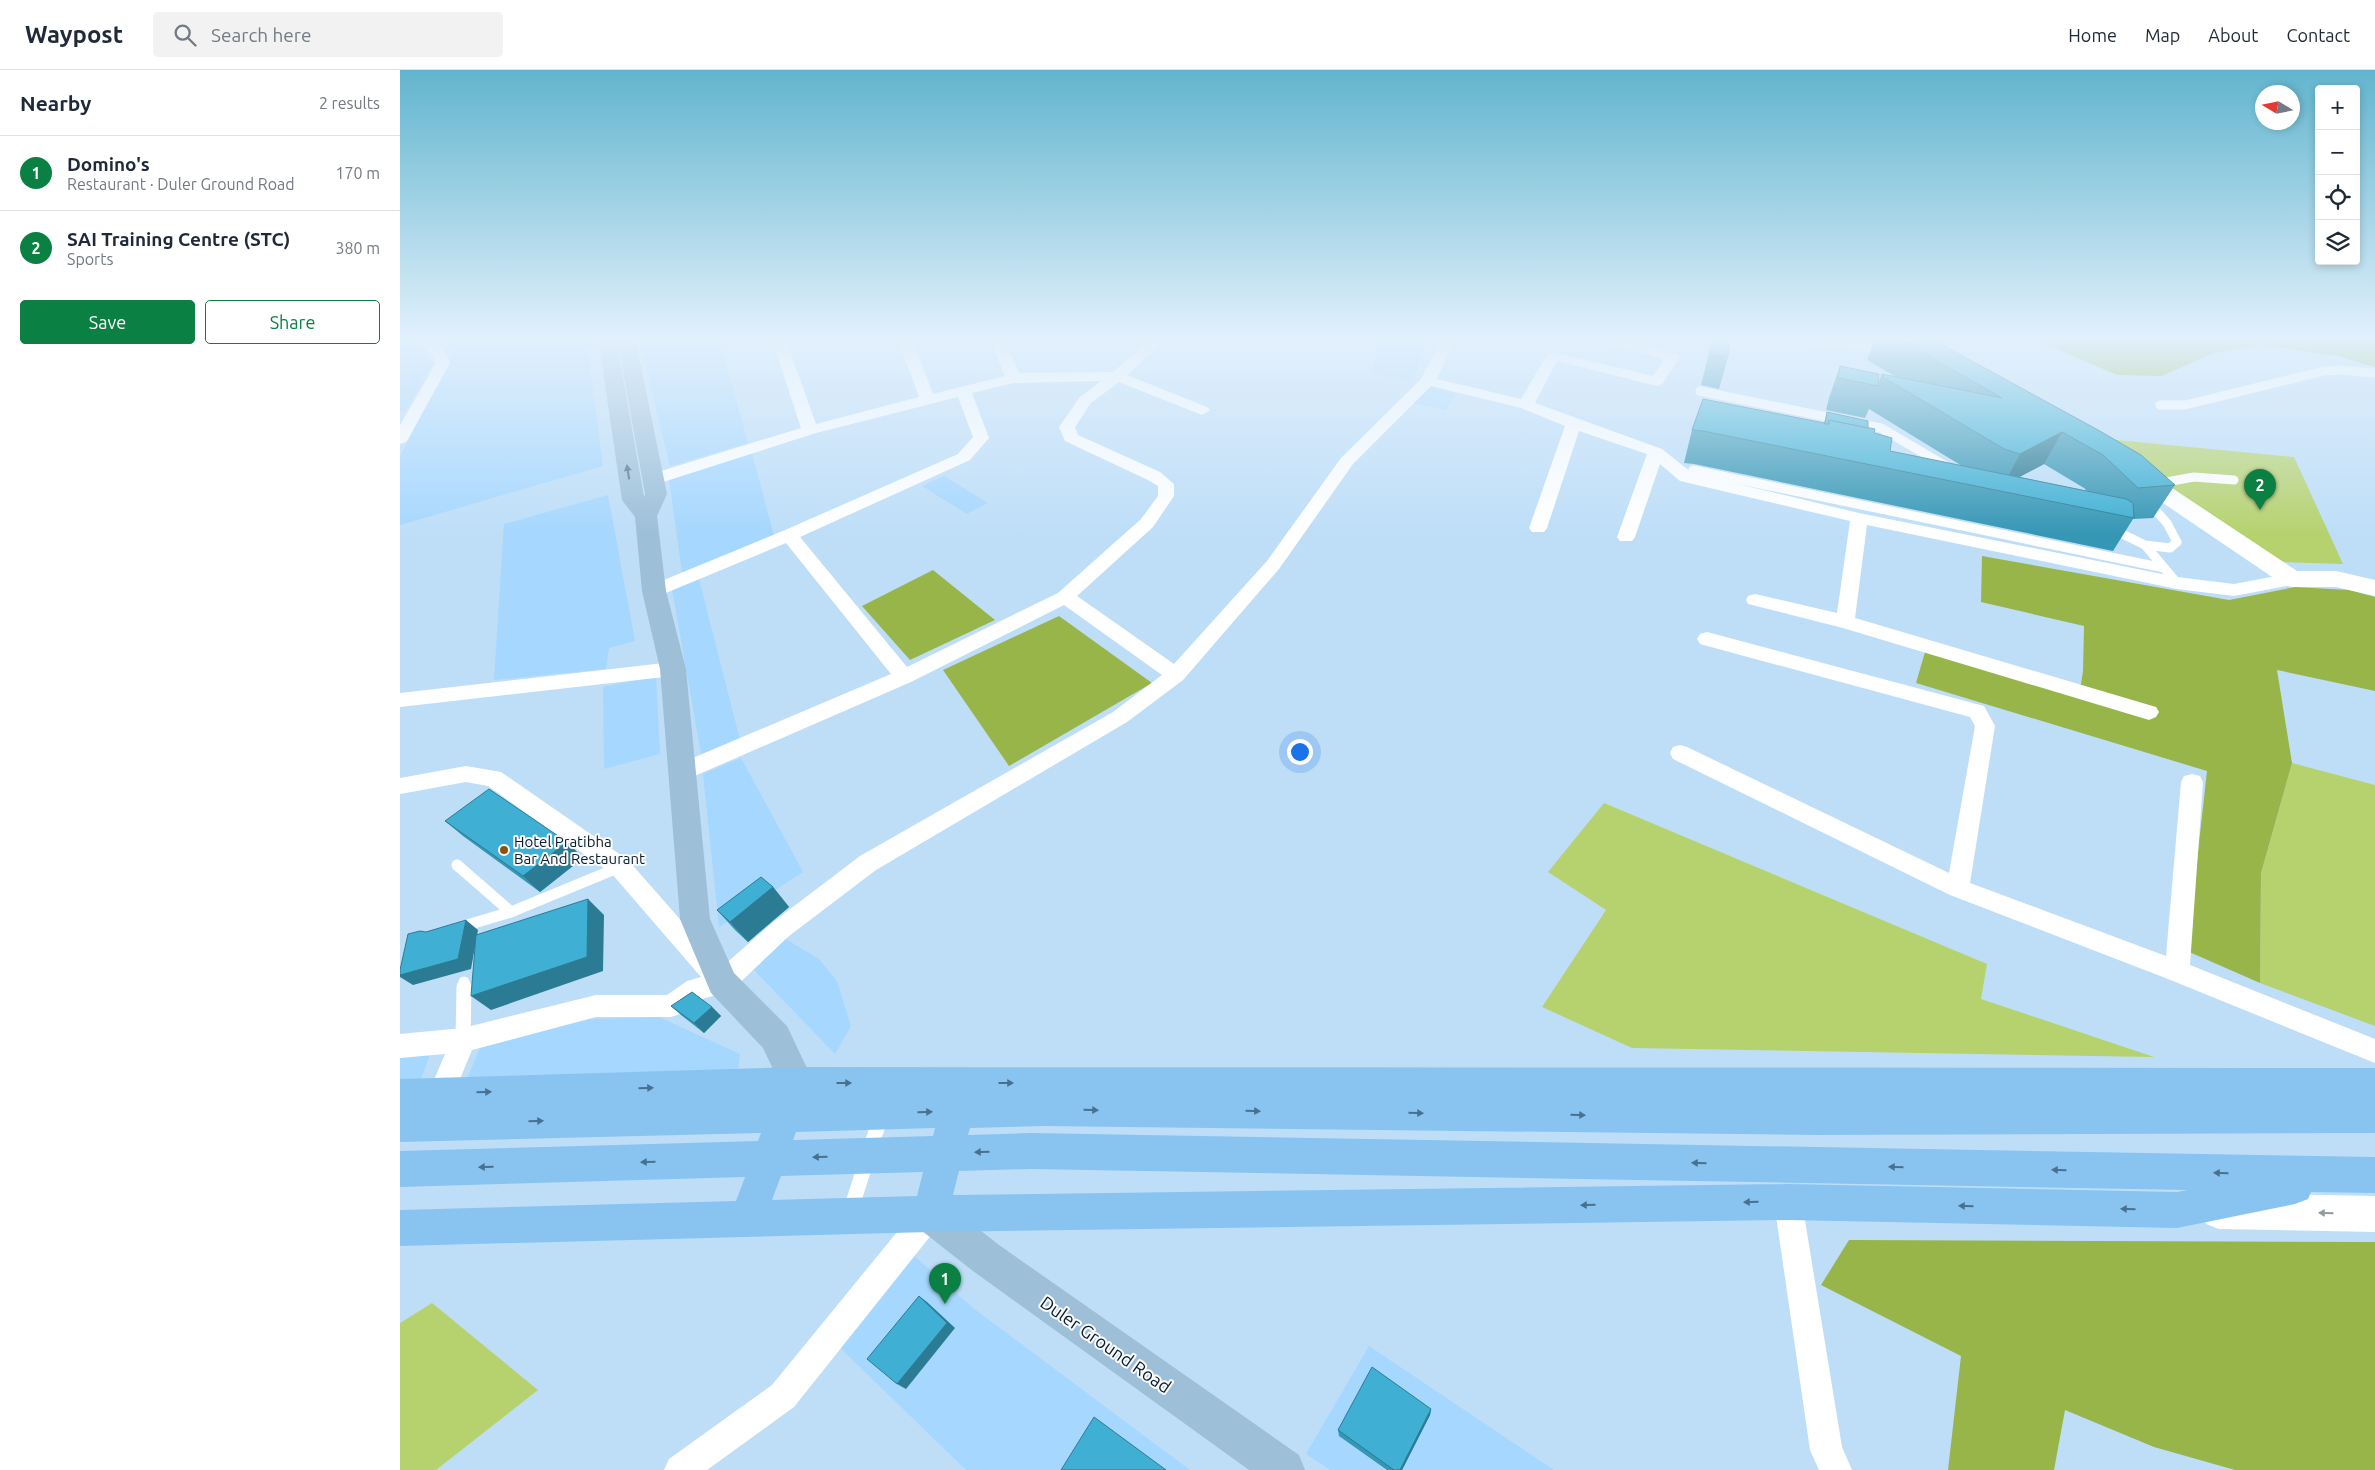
<!DOCTYPE html>
<meta charset="utf-8">
<style>
:root{--surface:#fff;--page:#f2f2f3;--text:#1f2937;--muted:#747a83;--line:#e0e1e3;--accent:#0b8043}
body{margin:0;font-family:Ubuntu,sans-serif;background:var(--page);color:var(--text)}
.controls{position:absolute;right:15px;top:15px;display:grid;overflow:hidden;border-radius:5px;box-shadow:0 2px 8px #0003}
.controls button{width:45px;height:45px;display:grid;place-items:center;padding:0;border:0;border-bottom:1px solid var(--line);background:var(--surface);color:var(--text);font:25px sans-serif}
.compass{position:absolute;left:1855px;top:15px;width:45px;height:45px;border-radius:50%;background:var(--surface);box-shadow:0 2px 8px #0003;rotate:280deg}
.you{position:absolute;left:899px;top:681px;width:18px;height:18px;margin:-12px;border:4px solid #fff;border-radius:50%;background:#1a73e8;box-shadow:0 0 0 8px #1a73e833}
.badge{display:grid;place-items:center;width:32px;height:32px;border-radius:50%;background:var(--accent);color:#fff;font-size:16px;font-weight:700}
.pin{position:absolute;translate:-50% -41px;filter:drop-shadow(0 1px 2px #0008)}
.pin::after{content:'';position:absolute;top:26px;width:18px;height:15px;background:inherit;clip-path:polygon(0 0,100% 0,50% 100%)}
.list{margin:0;padding:0;list-style:none}
h2{display:flex;justify-content:space-between;align-items:center;height:65px;margin:0;padding:0 20px;font-size:21px}
h2 small{font-size:16px;font-weight:400;color:var(--muted)}
.list li{display:grid;grid-template-columns:32px 1fr auto;gap:15px;align-items:center;box-sizing:border-box;height:75px;padding:0 20px;border-top:1px solid var(--line)}
.list b{display:block;font-size:19px;white-space:nowrap}
.list p{margin:0;font-size:16px;white-space:nowrap;color:var(--muted)}
.list em{font-size:16px;font-style:normal;color:var(--muted)}
.actions{display:flex;gap:10px;padding:15px 20px}
.actions a{flex:1;padding:11px 0;border:1px solid var(--accent);border-radius:5px;text-align:center;font-size:18px;color:var(--accent)}
.actions .main{background:var(--accent);color:#fff}
.icon{flex:none;width:28px;height:28px;fill:none;stroke:currentColor;stroke-width:2;stroke-linecap:round;stroke-linejoin:round}
.map{position:relative;flex:none;width:1975px;height:1400px;overflow:hidden}
header{display:flex;align-items:center;gap:30px;box-sizing:border-box;height:70px;padding:0 25px;background:var(--surface);border-bottom:1px solid var(--line)}
header strong{font-size:24px}
nav{display:flex;gap:28px;margin-inline-start:auto;font-size:18px}
.search{width:350px;height:45px;background:var(--page);display:flex;align-items:center;gap:12px;box-sizing:border-box;padding:0 18px;border-radius:5px;color:var(--muted);font-size:19px}
main{display:flex}
aside{flex:1;background:var(--surface)}
.map>svg:first-child{display:block}
.built{fill:#a6d7fe}
.green{fill:#b6d26f}
.forest{fill:#98b549}
.lines{fill:none;stroke-linecap:round;stroke-linejoin:round}
.lane-far2{stroke:#fff;stroke-width:9}
.lane-far1{stroke:#fff;stroke-width:11}
.lane{stroke:#fff;stroke-width:15}
.street{fill:#fff;fill-rule:evenodd}
.secondary{fill:#fff;fill-rule:evenodd}
.primary{fill:#9dbfd8;fill-rule:evenodd}
.highway{fill:#89c4f1;fill-rule:evenodd}
.wall{fill:#3697b5;fill-rule:evenodd}
.shaded-wall{fill:#2c7b94}
.building{fill:#3fb0d3;stroke:#2c7b94}
.oneway{fill:#526e83}
.oneway2{fill:#487190}
.oneway3{fill:#909aa1}
.poi-dot{fill:#8c520e;stroke:#fafafa;stroke-width:2}
.labels{text-anchor:middle;dominant-baseline:central;stroke-width:4;stroke-linejoin:round;paint-order:stroke}
.poi-label{font-size:15px;fill:#081e2e;stroke:#fafafa;text-anchor:start}
.near-street-label{font-size:18px;fill:#081e2e;stroke:#fafafa}
</style>
<header>
<strong>Waypost</strong>
<div class="search"><svg class="icon" aria-label="search" viewBox="0 0 24 24"><circle cx="10" cy="10" r="6"/><path d="M15 15l6 6"/></svg>Search here</div>
<nav><a>Home</a><a>Map</a><a>About</a><a>Contact</a></nav>
</header>
<main>
<aside>
<h2>Nearby<small>2 results</small></h2>
<ul class="list">
<li><span class="badge">1</span><div><b>Domino's</b><p>Restaurant · Duler Ground Road</p></div><em>170 m</em></li>
<li><span class="badge">2</span><div><b>SAI Training Centre (STC)</b><p>Sports</p></div><em>380 m</em></li>
</ul>
<div class="actions"><a class="main">Save</a><a>Share</a></div>
</aside>
<div class="map">
<svg width="1975" height="1400" viewBox="0 0 1975 1400">
<rect width="100%" height="100%" fill="#bedef8"/>
<g class="built">
<path d="M0,267H7L34,293L5,340L0,341Z"/>
<path d="M37,267H186L203,396L0,455V386L54,284Z"/>
<path d="M239,267H319L348,373L270,396Z"/>
<path d="M984,267L1026,272L1013,311L971,304Z"/>
<path d="M1029,316L1056,324L1046,340L1013,333Z"/>
<path d="M352,383L374,466L282,502L269,409Z"/>
<path d="M544,406L588,433L567,444L522,416Z"/>
<path d="M208,425L235,571L209,578L206,599L94,610L104,454Z"/>
<path d="M299,509L340,670L301,684L272,519Z"/>
<path d="M256,606L260,684L204,699L203,617Z"/>
<path d="M341,688L403,802L319,857L303,704Z"/>
<path d="M384,868L419,889L437,911L451,956L435,984L353,899Z"/>
<path d="M259,947L340,984L338,1001L66,1011L84,969L192,949Z"/>
<path d="M33,977L19,1014L0,1015V982Z"/>
<path d="M513,1185L573,1238L790,1400H566L435,1273Z"/>
<path d="M969,1276L1154,1400H930L906,1384Z"/>
</g>
<g class="green">
<path d="M1696,368L1894,387L1943,494L1881,492Z"/>
<path d="M1892,693L1975,715V956L1860,913L1861,803Z"/>
<path d="M1204,733L1587,894L1581,929L1754,987L1232,978L1142,937L1206,840L1148,802Z"/>
<path d="M32,1233L138,1320L36,1400H0V1253Z"/>
</g>
<g class="forest">
<path d="M1629,267H1975V297L1938,286L1862,275L1811,284L1762,306L1717,305Z"/>
<path d="M1582,486L1829,530L1895,517L1949,520L1975,527V621L1877,600L1892,693L1861,803L1860,913L1787,881L1807,701L1516,613L1525,582L1679,627L1683,601L1684,556L1581,532Z"/>
<path d="M533,500L595,550L510,590L462,536Z"/>
<path d="M659,546L752,613L609,696L543,600Z"/>
<path d="M1449,1170L1975,1172V1400H1835L1754,1377L1665,1340L1654,1400H1548L1561,1286L1421,1215Z"/>
</g>
<g class="lines">
<g class="lane-far2">
<path d="M1369,267L1448,274L1487,280"/>
<path d="M1300,321L1481,358L1549,398"/>
<path d="M1760,335H1785L1924,301L1942,300L1975,303"/>
<path d="M1293,400L1764,498"/>
<path d="M1755,414L1794,407L1834,410"/>
<path d="M1710,458L1745,475L1770,478L1777,472L1767,453L1748,432"/>
<path d="M1745,475L1777,513"/>
</g>
<g class="lane-far1">
<path d="M57,795L111,842L220,797"/>
<path d="M57,858L111,842"/>
<path d="M64,918V912"/>
</g>
<g class="lane">
<path d="M63,970L64,917"/>
<path d="M450,1142L481,1046"/>
</g>
<g class="street">
<path d="M14,267H30L45,282L50,293L8,369L6,372L0,374V355L36,293L33,287Z"/>
<path d="M371,267H385L416,354L519,327L497,267H511L533,324L605,306L589,267H603L619,303L713,302L753,267H769L727,305L807,337L810,340L802,345L797,343L719,312L691,333L675,357L678,365L760,402L774,414V426L753,457L677,526L774,594L867,491L941,388L1021,309L1042,267H1056L1037,309L1121,329L1148,283L1153,282L1253,306L1264,289L1195,270L1193,267H1218L1278,284L1280,287L1262,314L1257,316L1157,291L1135,333L1262,379L1292,403L1459,443L1777,507L1834,514L1892,503L1898,505L1901,509L1898,513L1892,515L1834,526L1777,519L1467,455L1455,548L1756,637L1759,642L1756,647L1749,650L1443,558L1348,534L1346,530L1348,526L1355,524L1437,543L1450,451L1280,411L1260,394L1235,467L1232,471H1220L1217,467L1247,384L1179,361L1147,458L1144,462H1132L1129,458L1165,356L1121,338L1031,316L953,394L879,499L783,610L727,652L476,800L389,866L331,921L302,929L280,944L271,947H196L72,980L50,1033L41,1037L32,1033L28,1024L45,984L0,988V964L63,958L196,925H267L287,911L301,907L212,804L88,716L66,712L0,724V708L66,696L101,702L228,790L322,897L373,852L460,786L713,642L762,605L664,535L511,612L290,708L282,710L274,708L271,702L274,696L491,604L386,473L261,525L254,527L247,525L245,521L247,517L385,460L558,384L573,367L558,327L416,363L260,413H248L246,409L248,405L401,358ZM701,311L680,327L659,357L665,371L748,410L758,416V426L741,449L658,523L507,597L400,467L570,390L589,368L572,323L613,313Z"/>
<path d="M1307,562L1584,636L1595,656L1570,813L1766,886L1781,712L1784,706L1792,704L1800,706L1803,712L1790,895L1975,969V993L1768,909L1550,825L1273,689L1270,683L1273,677L1280,675L1287,677L1549,803L1575,656L1570,647L1300,574L1297,569L1300,564Z"/>
<path d="M273,592L280,594L283,599L280,604L273,606L0,637V623Z"/>
<path d="M1388,1118L1398,1122L1402,1132L1442,1377L1452,1400H1419L1410,1380L1374,1132L1378,1122Z"/>
<path d="M530,1130L540,1134L544,1144L540,1154L394,1337L307,1400H264L269,1389L372,1315L520,1134Z"/>
</g>
<g class="secondary">
<path d="M1737,398L1745,400L1897,501H1936L1975,510V526L1936,517H1892L1884,515L1729,410L1726,405L1729,400Z"/>
<path d="M1819,1123L1975,1126V1162L1819,1159L1806,1154L1801,1141L1806,1128Z"/>
</g>
<g class="primary">
<path d="M198,267H216L244,427L245,424L217,267H235L267,424L257,446L266,521L286,599L310,849L334,903L387,956L414,1013L409,1024L397,1029L385,1024L363,978L311,923L280,849L260,599L242,521L235,447L222,430Z"/>
<path d="M530,1126L543,1131L599,1175L899,1385L905,1400H849L573,1201L517,1157L512,1144L517,1131Z"/>
</g>
<path class="highway" d="M397,997L1975,998V1063L1414,1065L642,1056L570,1058L568,1065L631,1063L1975,1087V1123L1911,1122L1908,1129L1895,1134L1777,1158L1388,1150L530,1162L0,1176V1140L336,1131L345,1107L0,1117V1081L358,1071L361,1063L0,1072V1009ZM535,1058L533,1066L393,1070L396,1062ZM631,1099L1788,1120L1777,1122L1388,1114L553,1125L559,1101ZM523,1102L517,1126L372,1130L381,1106Z"/>
</g>
<g class="wall">
<path d="M1476,267H1528L1775,415L1753,448L1733,449L1713,481L1294,394L1284,393L1292,360L1424,353L1427,342L1468,358L1474,363L1490,381L1562,396L1469,339L1465,348L1426,340L1429,328L1440,296L1478,314L1481,306L1496,307L1467,290ZM1644,394L1684,418L1687,421L1619,407Z"/>
<path d="M1309,283L1328,287L1319,319L1301,315Z"/>
<path d="M45,751L167,772L183,788L140,822L63,766Z"/>
<path d="M373,817L389,837L348,872L335,860L317,840Z"/>
<path d="M271,936L312,937L321,946L304,963L281,945Z"/>
<path d="M1031,1339L1030,1345L1002,1400H987L939,1366L938,1360Z"/>
</g>
<g class="shaded-wall">
<path d="M1662,362L1644,394L1603,416L1620,384Z"/>
<path d="M167,772L183,788L140,822L123,806Z"/>
<path d="M373,817L389,837L348,872L330,852Z"/>
<path d="M188,829L204,845L203,901L91,940L71,926Z"/>
<path d="M66,850L78,860L71,899L13,915L0,907V905Z"/>
<path d="M312,937L321,946L304,963L294,953Z"/>
<path d="M519,1226L527,1232L555,1258L506,1319L497,1314Z"/>
<path d="M1031,1339L1030,1345L1002,1400H1000Z"/>
</g>
<g class="building">
<path d="M1314,267H1330L1328,287L1309,283Z"/>
<path d="M1495,267H1528L1698,360L1741,385L1775,415L1738,418L1703,385L1662,362L1620,384L1604,379L1481,306L1482,304L1602,328Z"/>
<path d="M1440,296L1479,304L1478,316L1438,308Z"/>
<path d="M1303,329L1429,354V350L1475,359L1474,363L1492,368L1490,381L1726,429L1733,433L1734,448L1303,361L1292,360Z"/>
<path d="M1427,342L1468,351V358L1429,350L1428,354H1425Z"/>
<path d="M89,719L167,772L123,806L45,751Z"/>
<path d="M361,807L373,817L330,852L317,840Z"/>
<path d="M188,829L187,887L71,926L76,865Z"/>
<path d="M66,850L58,889L0,905V900L8,864L20,861L26,862Z"/>
<path d="M292,922L312,937L294,953L271,936Z"/>
<path d="M519,1226L547,1253L497,1314L467,1289Z"/>
<path d="M972,1297L1031,1339L1000,1400H994L938,1360Z"/>
<path d="M694,1347L766,1400H661Z"/>
</g>
<defs><path id="oneway-solid" d="M-6-.8H1V-3.2L6.5 0L1 3.2V.8H-6Z" transform="scale(1.25)"/></defs>
<use class="oneway" href="#oneway-solid" transform="translate(228 402) rotate(-99)"/>
<g class="oneway2">
<use href="#oneway-solid" transform="translate(444 1013)"/>
<use href="#oneway-solid" transform="translate(606 1013)"/>
<use href="#oneway-solid" transform="translate(246 1018) rotate(-2)"/>
<use href="#oneway-solid" transform="translate(84 1022) rotate(-2)"/>
<use href="#oneway-solid" transform="translate(691 1040) rotate(1)"/>
<use href="#oneway-solid" transform="translate(853 1041) rotate(1)"/>
<use href="#oneway-solid" transform="translate(525 1042) rotate(-1)"/>
<use href="#oneway-solid" transform="translate(1016 1043) rotate(1)"/>
<use href="#oneway-solid" transform="translate(1178 1045) rotate(1)"/>
<use href="#oneway-solid" transform="translate(136 1051) rotate(-2)"/>
<use href="#oneway-solid" transform="translate(582 1082) rotate(178)"/>
<use href="#oneway-solid" transform="translate(420 1087) rotate(178)"/>
<use href="#oneway-solid" transform="translate(248 1092) rotate(178)"/>
<use href="#oneway-solid" transform="translate(1299 1093) rotate(-179)"/>
<use href="#oneway-solid" transform="translate(86 1097) rotate(178)"/>
<use href="#oneway-solid" transform="translate(1496 1097) rotate(-179)"/>
<use href="#oneway-solid" transform="translate(1659 1100) rotate(-179)"/>
<use href="#oneway-solid" transform="translate(1821 1103) rotate(-179)"/>
<use href="#oneway-solid" transform="translate(1351 1132) rotate(179)"/>
<use href="#oneway-solid" transform="translate(1188 1135) rotate(179)"/>
<use href="#oneway-solid" transform="translate(1566 1136) rotate(-179)"/>
<use href="#oneway-solid" transform="translate(1728 1139) rotate(-179)"/>
</g>
<use class="oneway3" href="#oneway-solid" transform="translate(1926 1143) rotate(-179)"/>
<linearGradient id="sky" x2="0" y2="1"><stop stop-color="#61b5ce"/><stop offset="0.58" stop-color="#e2f0fc"/><stop offset="1" stop-color="#e2f0fc" stop-opacity="0"/></linearGradient>
<rect width="1975" height="463" fill="url(#sky)"/>
<circle class="poi-dot" cx="104" cy="780" r="5"/>
<g class="labels">
<g class="poi-label">
<text x="114" y="771">Hotel Pratibha<tspan x="114" dy="17">Bar And Restaurant</tspan></text>
</g>
<g class="near-street-label">
<text transform="translate(706 1274) rotate(35)">Duler Ground Road</text>
</g>
</g>
</svg>
<div class="controls">
<button>+</button>
<button>−</button>
<button><svg class="icon" aria-label="locate" viewBox="0 0 24 24"><circle cx="12" cy="12" r="6"/><path d="M12 2v4M12 18v4M2 12h4M18 12h4"/></svg></button>
<button><svg class="icon" aria-label="layers" viewBox="0 0 24 24"><path d="M12 4l9 5-9 5-9-5zM3 14l9 5 9-5"/></svg></button>
</div>
<svg class="compass" viewBox="-18 -18 36 36"><path d="M0-13l5 13h-10z" fill="#e53935"/><path d="M0 13l5-13h-10z" fill="#747a83"/></svg>
<div class="you"></div>
<div class="pin badge" style="left:545px;top:1234px">1</div>
<div class="pin badge" style="left:1860px;top:440px">2</div>
</div>
</main>
